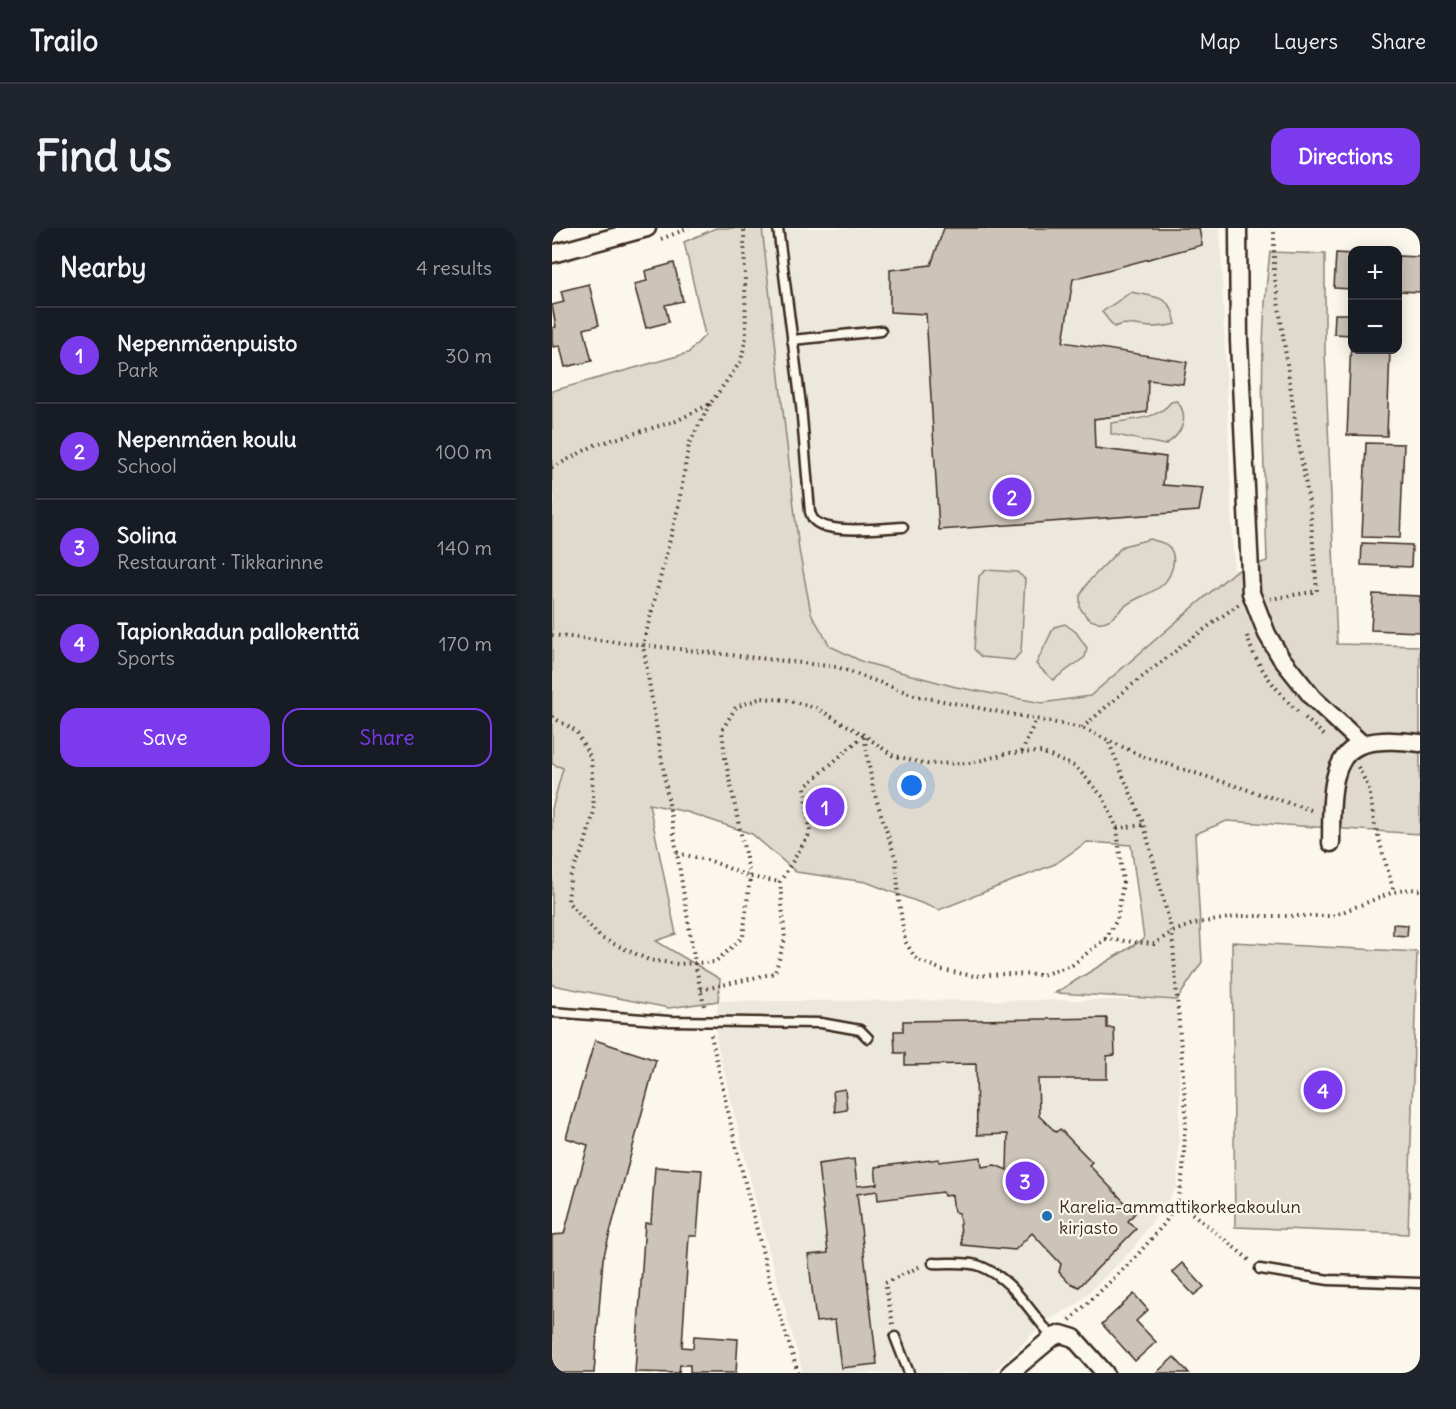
<!DOCTYPE html>
<meta charset="utf-8">
<style>
:root{--surface:#171b24;--page:#20242c;--text:#f1f3f6;--muted:#9ea1a6;--line:#363941;--accent:#7c3aed}
body{margin:0;font-family:Delius,sans-serif;background:var(--page);color:var(--text)}
.controls{position:absolute;right:18px;top:18px;display:grid;overflow:hidden;border-radius:12px;box-shadow:0 3px 15px #0003}
.controls button{width:54px;height:54px;display:grid;place-items:center;padding:0;border:0;border-bottom:2px solid var(--line);background:var(--surface);color:var(--text);font:30px sans-serif}
.you{position:absolute;left:360px;top:558px;width:21px;height:21px;margin:-15px;border:4px solid #fff;border-radius:50%;background:#1a73e8;box-shadow:0 0 0 9px #1a73e833}
.badge{display:grid;place-items:center;width:39px;height:39px;border-radius:50%;background:var(--accent);color:#fff;font-size:20px;font-weight:700}
.pin{position:absolute;translate:-50% -50%;border:3px solid #fff;box-shadow:0 2px 6px #0006}
.list{margin:0;padding:0;list-style:none}
h2{display:flex;justify-content:space-between;align-items:center;height:78px;margin:0;padding:0 24px;font-size:26px}
h2 small{font-size:20px;font-weight:400;color:var(--muted)}
.list li{display:grid;grid-template-columns:39px 1fr auto;gap:18px;align-items:center;box-sizing:border-box;height:96px;padding:0 24px;border-top:2px solid var(--line)}
.list b{display:block;font-size:22px;white-space:nowrap}
.list p{margin:0;font-size:20px;white-space:nowrap;color:var(--muted)}
.list em{font-size:20px;font-style:normal;color:var(--muted)}
.actions{display:flex;gap:12px;padding:18px 24px}
.actions a{flex:1;padding:14px 0;border:2px solid var(--accent);border-radius:18px;text-align:center;font-size:21px;color:var(--accent)}
.actions .main{background:var(--accent);color:#fff}
.map{position:relative;flex:none;width:868px;height:1145px;overflow:hidden;border-radius:18px}
header{display:flex;align-items:center;gap:36px;box-sizing:border-box;height:84px;padding:0 30px;background:var(--surface);border-bottom:2px solid var(--line)}
header strong{font-size:28px}
nav{display:flex;gap:33px;margin-inline-start:auto;font-size:21px}
.intro{display:flex;align-items:center;justify-content:space-between;box-sizing:border-box;height:144px;padding:0 36px}
h1{margin:0;font-size:42px}
.button{padding:15px 27px;border-radius:18px;background:var(--accent);color:#fff;font-size:21px;font-weight:700}
main{display:flex;gap:36px;padding:0 36px}
aside{flex:1;background:var(--surface);border-radius:18px;box-shadow:0 3px 15px #0003}
.map>svg:first-child{display:block}
.built{fill:#ede8dd}
.green{fill:#dfd9ce;stroke:#8d8276;stroke-width:1.5}
.building{fill:#ccc4b9;stroke:#3b2a1e;stroke-width:1.5}
.lines{fill:none;stroke-linecap:round;stroke-linejoin:round}
.service-casing{stroke:#3b2a1e;stroke-width:13}
.minor-casing{stroke:#3b2a1e;stroke-width:21}
.path{stroke:#3b2a1e;stroke-width:4;stroke-dasharray:1.5 4.5;stroke-linecap:butt}
.service{stroke:#fbf7ec;stroke-width:8}
.minor{stroke:#fbf7ec;stroke-width:16}
.poi-dot{fill:#1f6fb2;stroke:#fbf7ec;stroke-width:2}
.labels{text-anchor:middle;dominant-baseline:central;stroke-width:4.5;stroke-linejoin:round;paint-order:stroke}
.poi-label{font-size:18px;fill:#3b2a1e;stroke:#fbf7ec;text-anchor:start}
</style>
<header>
<strong>Trailo</strong>
<nav><a>Map</a><a>Layers</a><a>Share</a></nav>
</header>
<div class="intro"><h1>Find us</h1><a class="button">Directions</a></div>
<main>
<aside>
<h2>Nearby<small>4 results</small></h2>
<ul class="list">
<li><span class="badge">1</span><div><b>Nepenmäenpuisto</b><p>Park</p></div><em>30 m</em></li>
<li><span class="badge">2</span><div><b>Nepenmäen koulu</b><p>School</p></div><em>100 m</em></li>
<li><span class="badge">3</span><div><b>Solina</b><p>Restaurant · Tikkarinne</p></div><em>140 m</em></li>
<li><span class="badge">4</span><div><b>Tapionkadun pallokenttä</b><p>Sports</p></div><em>170 m</em></li>
</ul>
<div class="actions"><a class="main">Save</a><a>Share</a></div>
</aside>
<div class="map">
<svg width="868" height="1145" viewBox="0 0 868 1145">
<rect width="100%" height="100%" fill="#fbf7ec"/>
<filter id="ink" filterUnits="userSpaceOnUse"><feTurbulence type="fractalNoise" baseFrequency=".0167" numOctaves="2"/><feDisplacementMap in="SourceGraphic" scale="12" xChannelSelector="R" yChannelSelector="G"/><feConvolveMatrix kernelMatrix="1 2 1 2 8 2 1 2 1" color-interpolation-filters="sRGB"/></filter>
<g filter="url(#ink)">
<g class="built">
<path d="M210,0H668L682,344L538,469L490,475L404,459L311,434L278,418L259,385L247,322Z"/>
<path d="M0,536L12,540L0,581Z"/>
<path d="M625,772L628,871L625,959L579,1023L524,1077L496,1092L439,1145H251L208,990L164,811L166,773Z"/>
</g>
<g class="green">
<path d="M164,0H210L247,322L259,385L278,418L311,434L404,459L490,475L538,468L682,344L715,333C712,231 705,126 718,24L773,26V123L785,416L868,418V606L675,593L643,606L650,734L625,772L503,765L592,711L579,617L535,614L503,636L387,682L314,654L244,644L200,606L135,584L97,576L124,706L104,713L168,751L166,773L117,780L0,757V581L11,540L0,536V163L136,125L153,107L132,14Z"/>
<path d="M579,64C605,70 619,66 624,96C613,99 602,100 590,98C578,97 573,94 562,99L550,84Z"/>
<path d="M625,173C639,190 629,207 613,217L559,206V195C580,191 605,192 619,174Z"/>
<path d="M598,311C603,313 611,314 615,317C628,328 619,350 609,358C599,366 586,369 576,376C565,383 560,396 545,394C536,393 533,387 528,380V368L537,353L571,318Z"/>
<path d="M434,342L465,344L473,351L469,424L462,432L429,429L422,421L427,348Z"/>
<path d="M513,396L524,404L535,420L533,429L501,452L484,436L502,399Z"/>
<path d="M680,714L865,724L856,1006L683,999Z"/>
</g>
<g class="building">
<path d="M392,0H647L650,17L521,51L511,114L635,134L631,156L596,152L595,184L542,191L543,220L614,229L611,257L651,260L647,283L387,302L374,86L338,84V42L379,37Z"/>
<path d="M784,25L800,26V61L782,60Z"/>
<path d="M846,28L868,29V64L846,63Z"/>
<path d="M122,35L131,73L113,77L117,94L94,100L82,56L95,53L93,43Z"/>
<path d="M37,56L47,97L32,101L40,133L13,139L8,118L1,119L0,114V100L4,99L0,77L12,74L9,63Z"/>
<path d="M783,86H800V107L782,106Z"/>
<path d="M799,113H800V122H838L835,208L795,207Z"/>
<path d="M814,215L852,216L848,310L810,309Z"/>
<path d="M810,315L860,317L859,339L809,337Z"/>
<path d="M821,366L868,368V404L819,402Z"/>
<path d="M841,696L856,697L855,708L841,707Z"/>
<path d="M555,790V800H562L563,827L555,828V851H486L487,888L504,904L508,901L540,934L537,937L583,985L576,993L584,1001L527,1059L516,1054L507,1044L509,1036L480,1005L463,1022L410,1017L407,985L402,984L400,967L392,968L391,964L326,972L325,963L305,966L325,1136L289,1140L283,1092L264,1094L256,1027L276,1025L266,936L302,931L305,958L325,956L323,939L387,931V934L429,929L430,939L443,937L455,942L456,906L425,907L424,836L353,837V825H343L342,803H351V793Z"/>
<path d="M43,812L104,832L51,1031L42,1145H0V1007L12,1006L36,917L14,910Z"/>
<path d="M293,861L295,882L283,884L281,863Z"/>
<path d="M103,939L150,942L145,1008H137L130,1119L141,1120L142,1108L186,1111L184,1145H138V1137H128L127,1145L83,1144L93,995H99Z"/>
<path d="M630,1035L652,1059L642,1067L620,1044Z"/>
<path d="M582,1066L596,1082L584,1093L604,1114L583,1133L550,1096Z"/>
<path d="M622,1129L637,1145H604Z"/>
</g>
<g class="lines">
<g class="service-casing">
<g id="service">
<path d="M226,0L249,177L258,284C259,287 260,290 262,292C276,307 331,300 351,299"/>
<path d="M240,112L329,103"/>
<path d="M0,784L117,793L269,795L308,802L316,810"/>
<path d="M381,1035C395,1036 415,1033 428,1038C462,1051 477,1084 501,1109"/>
<path d="M708,1041L777,1052L868,1055"/>
<path d="M343,1109L357,1145"/>
</g>
</g>
<g class="minor-casing">
<g id="minor">
<path d="M686,0L687,113L699,365L715,406L729,430L761,470L810,516"/>
<path d="M0,26L95,0"/>
<path d="M779,615C780,585 774,525 812,516C830,511 850,513 868,515"/>
<path d="M458,1145L501,1109L509,1106L522,1110L553,1145"/>
</g>
</g>
<g class="path">
<path d="M109,11L137,0"/>
<path d="M158,176L137,216L126,280L91,417L285,439L365,468L530,500L590,528L762,583"/>
<path d="M0,240L43,217L124,193L158,176L189,133L194,109L192,0"/>
<path d="M718,371L765,363L758,280L745,206L722,44V0"/>
<path d="M0,407L91,417L143,735L153,782"/>
<path d="M695,408C703,437 725,463 747,485"/>
<path d="M0,489L24,503L39,530L42,583L32,619L18,649L16,674L49,710L97,732L126,736L163,734L191,709L198,649L173,530L170,502L184,479L209,470L235,472L264,480L312,507L340,527L375,536L419,535L457,525L489,524L524,539L551,569L565,600L571,655L565,692L553,711L520,737L490,747L452,746L422,748L390,742L364,731L353,713L347,673L344,632L321,561L312,507"/>
<path d="M753,490L772,507"/>
<path d="M530,500L576,460L639,411L687,376"/>
<path d="M470,524L484,491"/>
<path d="M806,539L817,560L822,594L842,664"/>
<path d="M565,600L591,597"/>
<path d="M125,625L159,633L198,649L228,654"/>
<path d="M553,711L602,716L620,704L641,696L689,688H780L842,664L858,661L868,662"/>
<path d="M149,762L223,745L233,711L228,654L258,605L253,559L311,508"/>
<path d="M159,807L184,919L219,1058L246,1145"/>
<path d="M626,974L700,1034"/>
<path d="M518,1092L581,1032L612,996L626,974L631,943L634,885L620,704L592,597L557,515"/>
<path d="M341,1096L333,1055L369,1038"/>
</g>
<use href="#service" class="service"/>
<use href="#minor" class="minor"/>
</g>
</g>
<circle class="poi-dot" cx="495" cy="988" r="6"/>
<g class="labels">
<g class="poi-label">
<text x="507" y="978">Karelia-ammattikorkeakoulun<tspan x="507" dy="21">kirjasto</tspan></text>
</g>
</g>
</svg>
<div class="controls">
<button>+</button>
<button>−</button>
</div>
<div class="you"></div>
<div class="pin badge" style="left:273px;top:579px">1</div>
<div class="pin badge" style="left:460px;top:269px">2</div>
<div class="pin badge" style="left:473px;top:953px">3</div>
<div class="pin badge" style="left:771px;top:862px">4</div>
</div>
</main>
